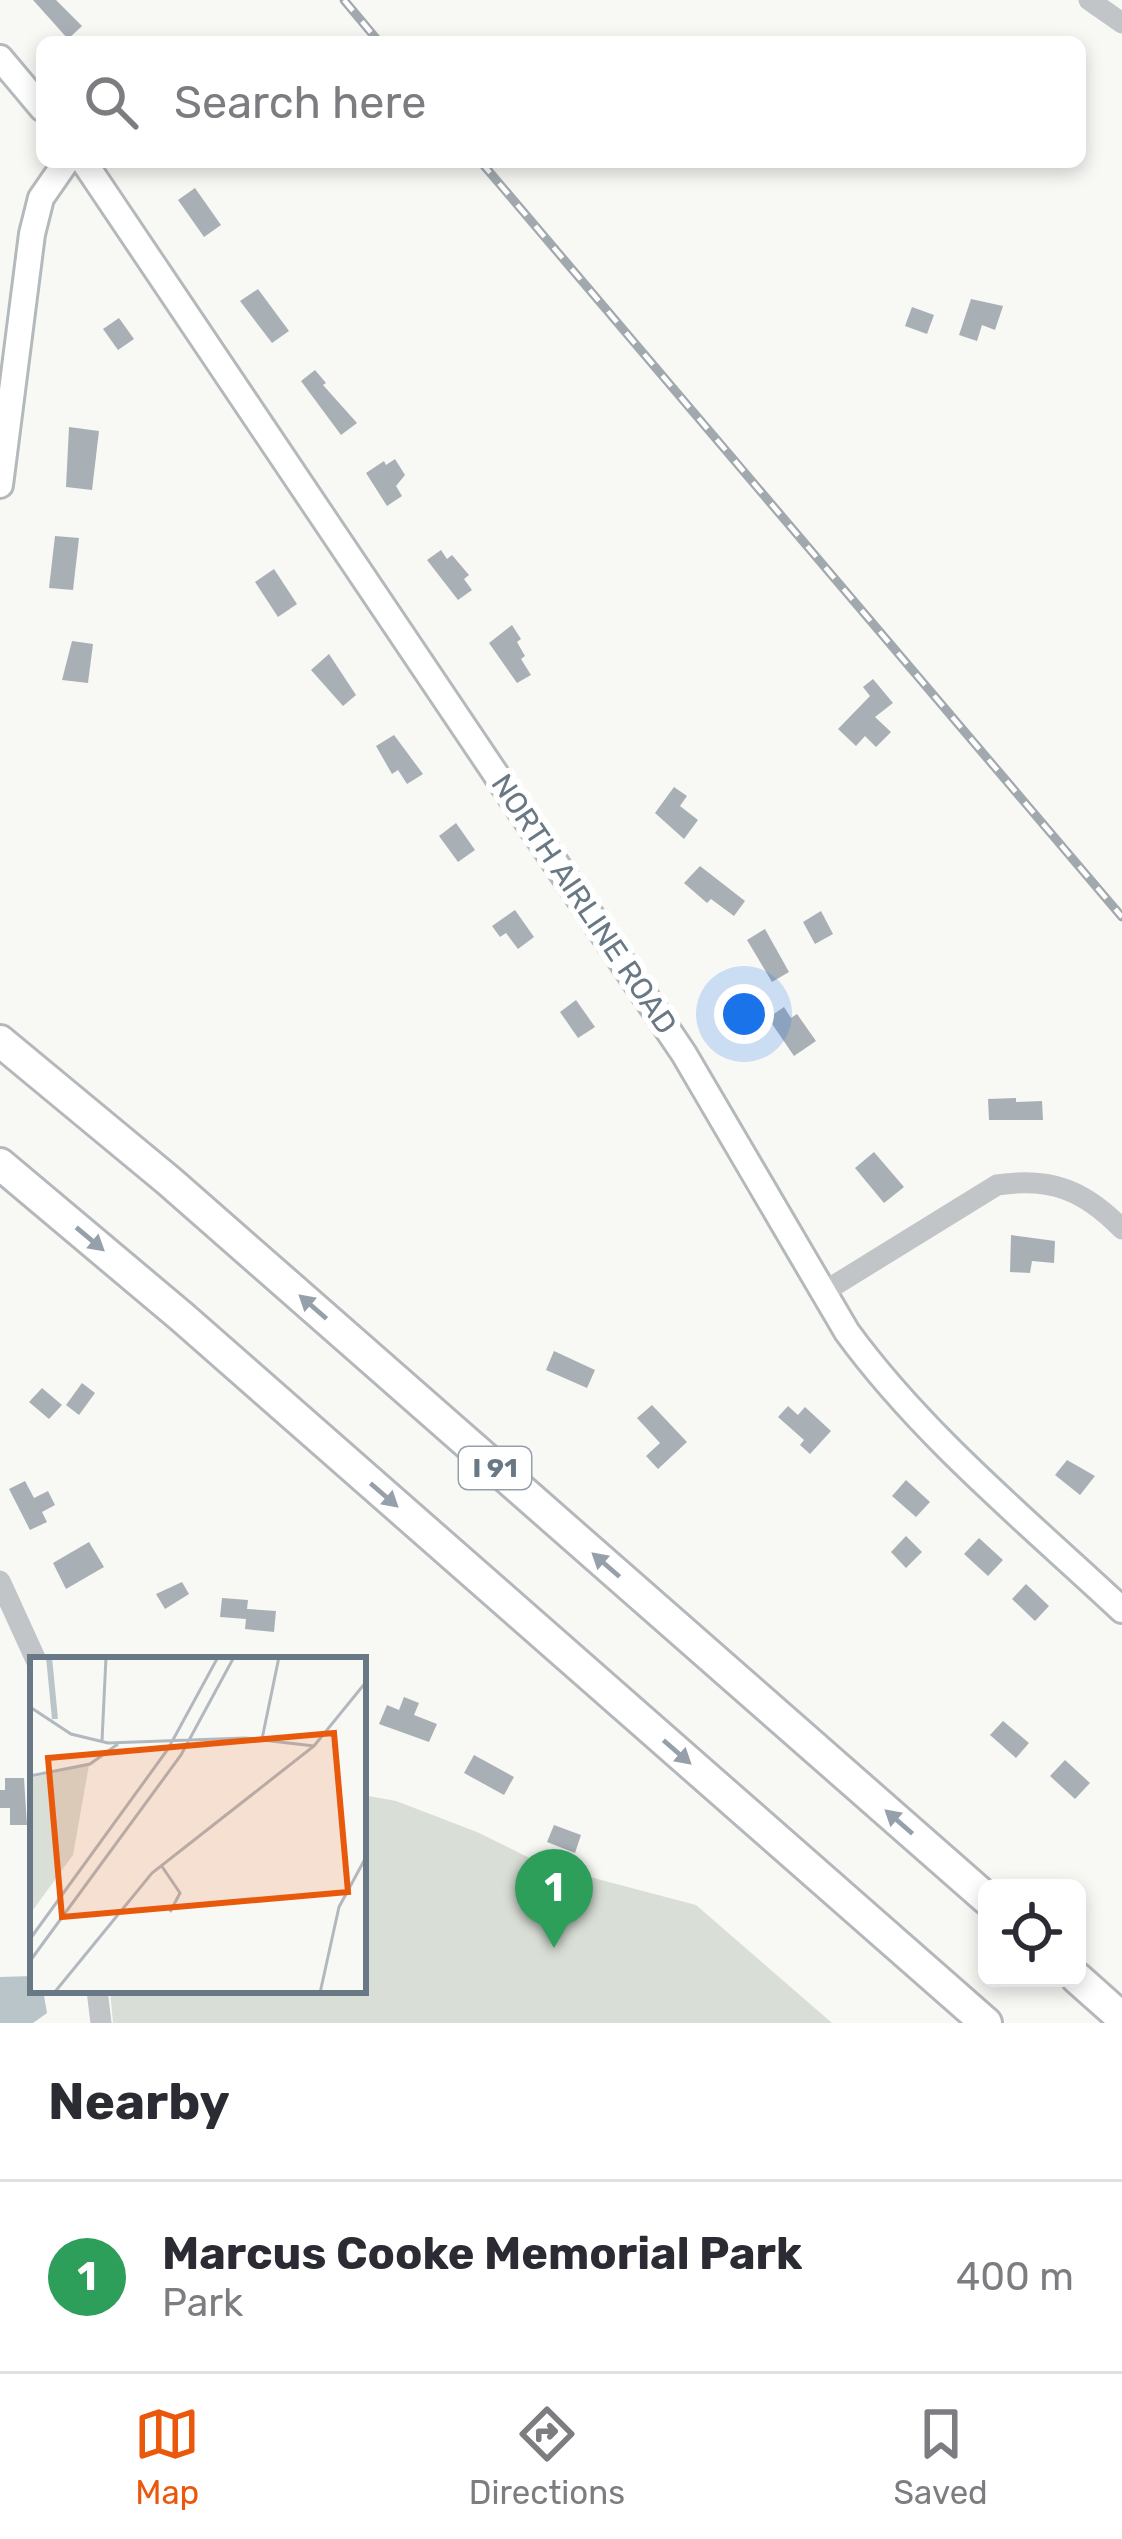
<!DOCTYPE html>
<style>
:root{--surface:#fff;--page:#f2f2f3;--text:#2b2b33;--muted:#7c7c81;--line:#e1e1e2;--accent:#ea580c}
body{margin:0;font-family:Rubik,sans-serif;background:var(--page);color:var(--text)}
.controls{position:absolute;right:36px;bottom:36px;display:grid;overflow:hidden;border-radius:18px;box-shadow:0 6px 18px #0003}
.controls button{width:108px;height:108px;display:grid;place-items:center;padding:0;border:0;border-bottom:3px solid var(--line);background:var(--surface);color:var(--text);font:60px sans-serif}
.you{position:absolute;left:744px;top:1014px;width:42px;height:42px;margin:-30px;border:9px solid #fff;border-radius:50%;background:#1a73e8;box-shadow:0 0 0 18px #1a73e833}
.badge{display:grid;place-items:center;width:78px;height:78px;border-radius:50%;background:var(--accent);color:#fff;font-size:39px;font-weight:700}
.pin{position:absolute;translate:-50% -99px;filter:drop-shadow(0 3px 6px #0008)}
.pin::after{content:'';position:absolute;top:63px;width:42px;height:36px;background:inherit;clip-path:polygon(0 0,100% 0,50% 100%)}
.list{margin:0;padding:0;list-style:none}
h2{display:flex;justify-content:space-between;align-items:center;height:156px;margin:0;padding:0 48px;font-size:51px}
h2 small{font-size:39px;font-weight:400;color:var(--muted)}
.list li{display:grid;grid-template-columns:78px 1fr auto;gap:36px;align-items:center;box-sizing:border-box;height:192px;padding:0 48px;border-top:3px solid var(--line)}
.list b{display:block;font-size:45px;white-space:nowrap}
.list p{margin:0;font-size:39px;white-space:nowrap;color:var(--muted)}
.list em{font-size:39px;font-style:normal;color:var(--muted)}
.icon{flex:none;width:66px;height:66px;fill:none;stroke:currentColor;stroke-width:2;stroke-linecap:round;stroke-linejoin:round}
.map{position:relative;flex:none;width:1122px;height:2023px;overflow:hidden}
.search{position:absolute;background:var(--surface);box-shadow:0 6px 18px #0003;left:36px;right:36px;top:36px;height:132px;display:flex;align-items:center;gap:30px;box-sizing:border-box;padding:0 42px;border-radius:18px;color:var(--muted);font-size:45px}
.sheet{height:348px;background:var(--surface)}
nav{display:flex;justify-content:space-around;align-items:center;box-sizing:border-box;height:168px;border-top:3px solid var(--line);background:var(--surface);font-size:33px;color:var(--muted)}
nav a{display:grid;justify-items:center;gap:6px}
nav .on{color:var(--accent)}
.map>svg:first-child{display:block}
.green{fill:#d9ded6}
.water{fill:#bac5c9}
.building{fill:#a8b0b6}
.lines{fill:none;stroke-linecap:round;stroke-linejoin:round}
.major-casing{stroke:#b4b9bc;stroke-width:30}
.highway-casing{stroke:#b4b8bb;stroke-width:36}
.minor{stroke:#c1c5c8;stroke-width:21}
.major{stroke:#fff;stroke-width:24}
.highway{stroke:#fff;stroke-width:30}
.rail-casing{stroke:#a2a9ae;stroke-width:9}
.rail{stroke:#fff;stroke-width:4.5;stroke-dasharray:14;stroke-linecap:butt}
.oneway{fill:#95a0aa}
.labels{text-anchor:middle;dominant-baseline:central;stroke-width:12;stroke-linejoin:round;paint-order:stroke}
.shield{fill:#fff;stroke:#95a0aa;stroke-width:3}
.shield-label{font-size:27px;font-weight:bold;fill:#687885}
.street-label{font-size:30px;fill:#687885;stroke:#fff}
.inset-river{fill:none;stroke:#bac5c9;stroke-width:6}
.inset-road{fill:none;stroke:#b1b9be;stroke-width:3}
.view{fill:#e8590c;fill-opacity:0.15;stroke:#e8590c;stroke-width:6}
.inset-edge{fill:none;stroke:#687885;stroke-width:6}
</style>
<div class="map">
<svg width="1122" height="2023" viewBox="0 0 1122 2023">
<rect width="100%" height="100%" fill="#f8f8f5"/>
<path class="green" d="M363,1795L396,1801L477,1832L544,1865L696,1905L832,2023H113L110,1990H363Z"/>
<path class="water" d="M33,1976V1990H43L47,2013L33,2023H0V1977Z"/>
<g class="building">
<path d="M33,0H56L82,26L68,39Z"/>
<path d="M195,188L221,225L204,237L178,200Z"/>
<path d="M258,289L289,331L272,343L240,301Z"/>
<path d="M971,299L1003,306L995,330L982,325L977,341L959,335Z"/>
<path d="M912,307L934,315L927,334L905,326Z"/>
<path d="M119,318L134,339L118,350L103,329Z"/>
<path d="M315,370L326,383L323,385L357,423L341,435L301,381Z"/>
<path d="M69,427L99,431L92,490L66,487Z"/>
<path d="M395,459L405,475L396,486L402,496L387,506L366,473L384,461L386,465Z"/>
<path d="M55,536L79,538L73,590L49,588Z"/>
<path d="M441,550L447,559L452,555L469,575L464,579L472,590L458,600L427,560Z"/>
<path d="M274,569L297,604L278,617L255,582Z"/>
<path d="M512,625L521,639L517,642L525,656L521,659L531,675L517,683L489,643Z"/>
<path d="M72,641L93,644L88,683L62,680Z"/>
<path d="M329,654L356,695L343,706L311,670Z"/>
<path d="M873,679L893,703L875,717L891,732L876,747L865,736L856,746L838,729L870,696L863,687Z"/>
<path d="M394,735L423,774L407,784L398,770L392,774L376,746Z"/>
<path d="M674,787L687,796L680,806L698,820L684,839L655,813Z"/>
<path d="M456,823L475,850L458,862L439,836Z"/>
<path d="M700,866L745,901L734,916L711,899L707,903L684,883Z"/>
<path d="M515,910L534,937L518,949L506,933L500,937L492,926Z"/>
<path d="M821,911L833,934L815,944L803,922Z"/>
<path d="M765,929L789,972L772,982L747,940Z"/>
<path d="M576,1000L595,1027L578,1038L560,1012Z"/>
<path d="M784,1007L791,1018L797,1014L816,1041L794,1056L768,1018Z"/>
<path d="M1016,1098V1102L1042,1101L1043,1120H989L988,1099Z"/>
<path d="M874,1152L904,1187L884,1203L855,1168Z"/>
<path d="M1011,1235L1055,1241L1054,1263L1032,1261L1030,1273L1010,1272Z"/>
<path d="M554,1351L595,1370L587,1388L546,1370Z"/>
<path d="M82,1383L95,1393L79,1415L66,1405Z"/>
<path d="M42,1388L62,1405L49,1419L29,1402Z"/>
<path d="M652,1405L687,1442L658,1469L646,1456L660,1443L637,1418Z"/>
<path d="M788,1406L798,1415L805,1407L831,1431L810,1454L800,1445L804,1440L778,1417Z"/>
<path d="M1067,1460L1095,1476L1080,1495L1055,1475Z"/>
<path d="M906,1480L930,1502L916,1517L892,1496Z"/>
<path d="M25,1481L34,1498L48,1491L55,1505L42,1512L47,1522L30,1530L9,1489Z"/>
<path d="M906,1536L922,1552L906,1568L891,1552Z"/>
<path d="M979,1538L1003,1560L988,1576L964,1554Z"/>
<path d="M89,1542L104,1567L66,1589L53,1563Z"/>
<path d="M182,1582L189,1594L165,1609L156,1594Z"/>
<path d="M1026,1584L1049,1606L1035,1621L1012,1599Z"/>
<path d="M222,1598L248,1600L247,1609L276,1611L274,1632L245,1629L246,1619L220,1617Z"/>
<path d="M404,1697L419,1703L414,1715L437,1724L429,1742L379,1724L387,1705L399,1710Z"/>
<path d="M1003,1721L1029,1743L1016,1758L990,1735Z"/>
<path d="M474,1755L514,1777L504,1795L464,1773Z"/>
<path d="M1065,1760L1090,1783L1075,1799L1050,1776Z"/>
<path d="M5,1778H24L27,1825H10V1808H0V1790H5Z"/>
<path d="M554,1825L581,1835L575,1853L547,1842Z"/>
</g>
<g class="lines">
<g class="major-casing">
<g id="major">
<path d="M0,58L42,108"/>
<path d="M84,162L684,1054L847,1332C923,1436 1028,1522 1122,1610"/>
<path d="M0,485L32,234L41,198L66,162"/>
</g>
</g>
<g class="highway-casing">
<g id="highway">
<path d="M0,1041L169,1181L987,1899"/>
<path d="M0,1164L182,1317L986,2023"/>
<path d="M1077,1978L1122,2018"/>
</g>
</g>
<g class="minor">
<path d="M1089,0L1122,23"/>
<path d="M822,1293L997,1185C1051,1177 1084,1190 1122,1229"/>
<path d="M0,1581L36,1660"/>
<path d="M97,1990L101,2023"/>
</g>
<use href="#major" class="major"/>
<use href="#highway" class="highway"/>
<g class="rail-casing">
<g id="rail">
<path d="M344,0L379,42"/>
<path d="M481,162L1122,917"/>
</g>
</g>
<use href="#rail" class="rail"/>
</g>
<defs><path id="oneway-solid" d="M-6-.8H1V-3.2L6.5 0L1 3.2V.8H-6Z" transform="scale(3)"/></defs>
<g class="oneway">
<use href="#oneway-solid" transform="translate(90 1239) rotate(40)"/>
<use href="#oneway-solid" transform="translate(313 1307) rotate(-139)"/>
<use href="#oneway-solid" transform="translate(384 1495) rotate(41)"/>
<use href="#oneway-solid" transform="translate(606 1565) rotate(-139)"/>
<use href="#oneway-solid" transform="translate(677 1752) rotate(41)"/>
<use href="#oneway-solid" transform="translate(899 1822) rotate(-139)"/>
</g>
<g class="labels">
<rect class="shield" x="459" y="1447" width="72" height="42" rx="9"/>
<g class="shield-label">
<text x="495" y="1468">I 91</text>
</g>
<g class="street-label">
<text transform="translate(584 904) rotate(56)">NORTH AIRLINE ROAD</text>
</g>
</g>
<g transform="translate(30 1657)">
<rect width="336" height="336" fill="#f8f8f5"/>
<path d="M59,108L43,198L0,257V121Z" fill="#d9ded6"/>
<path class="inset-river" d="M19,0L25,62"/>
<path class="inset-road" d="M0,50L41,77L78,86L215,81L284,89M232,82L249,0M72,84L76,0M0,119L60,107L88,87M131,208L150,236L140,255M0,282L138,92L188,0M0,304L151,98L204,0M24,336L122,216L284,89L336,25M290,336L309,250L336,200"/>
<path class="view" d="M304,76L318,235L32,260L18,101Z"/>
<rect width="336" height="336" class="inset-edge"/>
</g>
</svg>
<div class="controls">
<button><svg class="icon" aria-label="locate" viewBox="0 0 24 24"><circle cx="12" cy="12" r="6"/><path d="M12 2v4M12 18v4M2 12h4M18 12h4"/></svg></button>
</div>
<div class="you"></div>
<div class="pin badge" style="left:554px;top:1948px;background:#2e9e5b">1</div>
<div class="search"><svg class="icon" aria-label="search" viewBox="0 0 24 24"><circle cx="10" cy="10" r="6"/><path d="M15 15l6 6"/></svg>Search here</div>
</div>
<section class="sheet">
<h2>Nearby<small></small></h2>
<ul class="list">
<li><span class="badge" style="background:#2e9e5b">1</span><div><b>Marcus Cooke Memorial Park</b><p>Park</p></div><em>400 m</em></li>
</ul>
</section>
<nav>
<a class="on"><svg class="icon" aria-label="map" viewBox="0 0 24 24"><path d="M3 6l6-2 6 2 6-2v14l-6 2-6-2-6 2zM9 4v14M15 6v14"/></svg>Map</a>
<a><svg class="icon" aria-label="directions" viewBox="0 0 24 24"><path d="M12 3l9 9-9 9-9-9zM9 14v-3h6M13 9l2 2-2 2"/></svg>Directions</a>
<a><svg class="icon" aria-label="saved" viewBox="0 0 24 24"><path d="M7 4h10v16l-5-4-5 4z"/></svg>Saved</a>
</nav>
